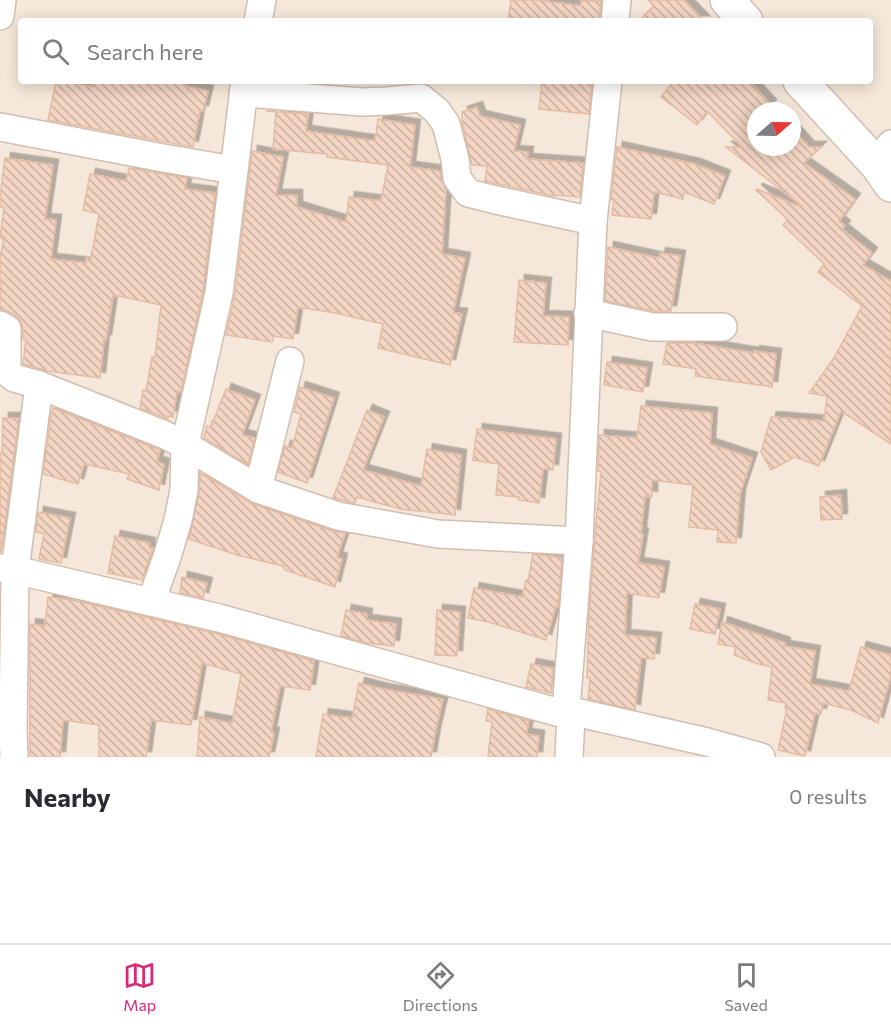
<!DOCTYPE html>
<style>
:root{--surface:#fff;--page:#f2f2f3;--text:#2b2b33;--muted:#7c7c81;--line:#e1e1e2;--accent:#db2777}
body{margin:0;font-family:Commissioner,sans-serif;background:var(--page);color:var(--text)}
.compass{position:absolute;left:747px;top:102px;width:54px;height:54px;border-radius:50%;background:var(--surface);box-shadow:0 3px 15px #0003;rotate:70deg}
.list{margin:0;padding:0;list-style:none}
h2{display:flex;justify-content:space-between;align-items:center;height:78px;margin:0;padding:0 24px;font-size:26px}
h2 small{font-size:20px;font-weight:400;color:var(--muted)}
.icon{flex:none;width:33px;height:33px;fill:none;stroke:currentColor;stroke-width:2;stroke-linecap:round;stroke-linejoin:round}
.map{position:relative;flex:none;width:891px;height:757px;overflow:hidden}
.search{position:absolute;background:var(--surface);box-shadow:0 3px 15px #0003;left:18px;right:18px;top:18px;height:66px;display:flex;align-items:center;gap:15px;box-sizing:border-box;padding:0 21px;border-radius:6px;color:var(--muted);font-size:22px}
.sheet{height:186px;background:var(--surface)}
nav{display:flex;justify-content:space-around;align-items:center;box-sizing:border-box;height:84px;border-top:2px solid var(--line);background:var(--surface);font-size:16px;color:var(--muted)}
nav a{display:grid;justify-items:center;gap:3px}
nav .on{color:var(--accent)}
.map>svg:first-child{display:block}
.residential{fill:#f5e8da;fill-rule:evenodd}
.building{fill:url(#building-back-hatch);stroke:#e6bba3;stroke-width:1.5;filter:url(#shadow)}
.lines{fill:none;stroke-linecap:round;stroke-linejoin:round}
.minor-casing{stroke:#d1beb0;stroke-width:30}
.tertiary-casing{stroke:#d1beb0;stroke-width:36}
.minor{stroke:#fff;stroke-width:27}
.tertiary{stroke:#fff;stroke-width:33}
</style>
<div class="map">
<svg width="891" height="757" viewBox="0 0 891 757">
<defs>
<pattern id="building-back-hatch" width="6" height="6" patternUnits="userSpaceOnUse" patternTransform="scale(1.5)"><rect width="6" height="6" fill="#f3d5c3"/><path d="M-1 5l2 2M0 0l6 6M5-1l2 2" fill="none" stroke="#cab0a1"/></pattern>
<filter id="shadow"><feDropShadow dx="5.5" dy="-5.5" stdDeviation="0" flood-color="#0004"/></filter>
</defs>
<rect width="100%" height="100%" fill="#fdf6ec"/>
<path class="residential" d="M0,0H891V757H0ZM21,21H870V81H21ZM756,111H792V147H756Z"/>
<g class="building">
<path d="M511,0H537L581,6V1H601L599,21H508Z"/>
<path d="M648,0H684L704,21H639L654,6Z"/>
<path d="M56,81H64L93,87L95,81H186L185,86L208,91L203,111L200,110L193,147L48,120Z"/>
<path d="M542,81H592L589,114L539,109Z"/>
<path d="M674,81H749L771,105L764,111H756V147H792V128L809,147H821L804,163L855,199L839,221L845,226L842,229L872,253L863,265L891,281V444L841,411L819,466L795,457L771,470L761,452L771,417L824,421L827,396L809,393L834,358L862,306L818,272L824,264L783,225L788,220L756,190L757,189L801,207L802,206L726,147H742L707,111L697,125L661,97Z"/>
<path d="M477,107L480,116L520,125L514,151L528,152L527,159L583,163L580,197L554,195V196L485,181L487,166L472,165L462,122V112Z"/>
<path d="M266,111L308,114L306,131L375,141L378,119L415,125L410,167L440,171L441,180L446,190L442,254L465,258L453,313L462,314L450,365L378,348L383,324L335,313L298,307L293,339L274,336L272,342L226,335L235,295L252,151L283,157L276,195H297V207L346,222L349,197L381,201L388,165L327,157V154L273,149L276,111Z"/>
<path d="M617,147L695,164L725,176L714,204L684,192L683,199L654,192L651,219L612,215L614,200H611Z"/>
<path d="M5,158L53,165L45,219L56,220L51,259L86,263V258L91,259L99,214L83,210L90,174L126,181L129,168L187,178L185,189L215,193L203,290L181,392L177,391L173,417L168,416V419L140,408L143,390L146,391L152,357H155L161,305L113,295L106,340H104L100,378L47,371L23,364L26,339H23V329L21,322L15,315L7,311L0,309V257L4,239L0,238L4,208L0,207V197Z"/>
<path d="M608,247L659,258L660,253L680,256L671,311H654L605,301Z"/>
<path d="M519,280L546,283L543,316L569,317L568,345L514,342Z"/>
<path d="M667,343H694L754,353V351L776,354L772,387L695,376L696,369L663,364Z"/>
<path d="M607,362L647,368L643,392L604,385Z"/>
<path d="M300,387L334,398L307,483L278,472L285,446L292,448L301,414L294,412Z"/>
<path d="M226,389L255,400L242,435L255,438L248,465L204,438L207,426L211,427Z"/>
<path d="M641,406L712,413L710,444L752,458L740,494L736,543L717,542L718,530L689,527L693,485L652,480V497L645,496L641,533L643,534L638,563L664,567L659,598L627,593L625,635L656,638L654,659L641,658L635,710L588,699L590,678H587L589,615L596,523L601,472L598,471L599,435L637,438Z"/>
<path d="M53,408L160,450L157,462L164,464L159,490L127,479L129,474L84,464L78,484L43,474L51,416Z"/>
<path d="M367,410L384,417L363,470L421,486L427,449L461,455L455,515L400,509L357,497L355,503L333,498Z"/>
<path d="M3,418H19L1,552H0V453H2Z"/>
<path d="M477,429L556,439L553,470L543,469L539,503L518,500L519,497L496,495L499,464L473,460Z"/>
<path d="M200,473L253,504L333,531L345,533L337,557L342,559L335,587L285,570L283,566L237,555L189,539L199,493Z"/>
<path d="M841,495L842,519L821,520L820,497Z"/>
<path d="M38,512L70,518L61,563L39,559L44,534L36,532Z"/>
<path d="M115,536L150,543L149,548H153L142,580L108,573Z"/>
<path d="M533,554L562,558L558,607L556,606L546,640L489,622L468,618L474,588L522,597L526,580L528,581Z"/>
<path d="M182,577L207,583L203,598L180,593Z"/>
<path d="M48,597L72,600L215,633L314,661L310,690L280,686L271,732L274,733L269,757H197L200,717L232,723L241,674L202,663L191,725L151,720L146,757H99V725L63,720L60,757H30V624L45,626Z"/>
<path d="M695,604L720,609L715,634L690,629Z"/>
<path d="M346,610L367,614L366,620L396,624L394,646L367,643L341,636Z"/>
<path d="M437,610L460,612L457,656L435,655Z"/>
<path d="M722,622L785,643L784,646L815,651L810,684L849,691L861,647L891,655V675L878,723L851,710L823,703L821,714L815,713L805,756L778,750L787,708H785L786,703L768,700L772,667L755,663L734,655L736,647L718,644Z"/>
<path d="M531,664L553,668L551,693L526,687Z"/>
<path d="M359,683L383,689L443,699L435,733L431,757H316L323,714L352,718Z"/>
<path d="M488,709L529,721L526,734L539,736L537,757H488L492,722L486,721Z"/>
</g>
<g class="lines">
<g class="minor-casing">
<g id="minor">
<path d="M0,16L2,0"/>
<path d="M258,21L262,0"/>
<path d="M615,21L617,0"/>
<path d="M243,93L362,102L387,101L421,98L437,111L446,124L455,159L457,178L468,193L496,200L593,221"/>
<path d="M0,127L163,158L234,170"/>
<path d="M877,165L891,144"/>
<path d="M588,313L652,327H723"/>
<path d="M0,325L7,329V372L14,378L39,385L165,435L185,445L258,489L338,516L438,534L579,541"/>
<path d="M258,489L290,361"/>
<path d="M0,568L15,570L219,618L571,716"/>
<path d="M151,602L168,554L178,520L184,490L185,445L219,293L245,81"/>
<path d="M566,710L707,742L761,757"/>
<path d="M14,757L13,730L15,570L39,385"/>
<path d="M569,757L571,716L566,710L579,541L593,221L608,81"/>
</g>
</g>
<g class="tertiary-casing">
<g id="tertiary">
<path d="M727,0L746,21"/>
<path d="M800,81L877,165L891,185"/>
</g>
</g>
<use href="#minor" class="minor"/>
<use href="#tertiary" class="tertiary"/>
</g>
</svg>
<svg class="compass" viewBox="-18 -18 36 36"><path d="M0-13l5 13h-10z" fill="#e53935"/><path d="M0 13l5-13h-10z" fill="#7c7c81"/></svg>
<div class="search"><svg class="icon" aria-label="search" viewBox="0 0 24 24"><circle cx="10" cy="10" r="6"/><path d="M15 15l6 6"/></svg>Search here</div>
</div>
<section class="sheet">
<h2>Nearby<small>0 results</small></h2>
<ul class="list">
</ul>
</section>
<nav>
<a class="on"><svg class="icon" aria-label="map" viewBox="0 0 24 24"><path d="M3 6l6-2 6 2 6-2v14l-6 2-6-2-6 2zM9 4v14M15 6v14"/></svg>Map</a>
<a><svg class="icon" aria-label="directions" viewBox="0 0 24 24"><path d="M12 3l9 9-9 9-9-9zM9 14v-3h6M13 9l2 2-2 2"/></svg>Directions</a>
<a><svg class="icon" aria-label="saved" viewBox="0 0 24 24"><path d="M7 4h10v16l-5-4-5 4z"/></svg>Saved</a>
</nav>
